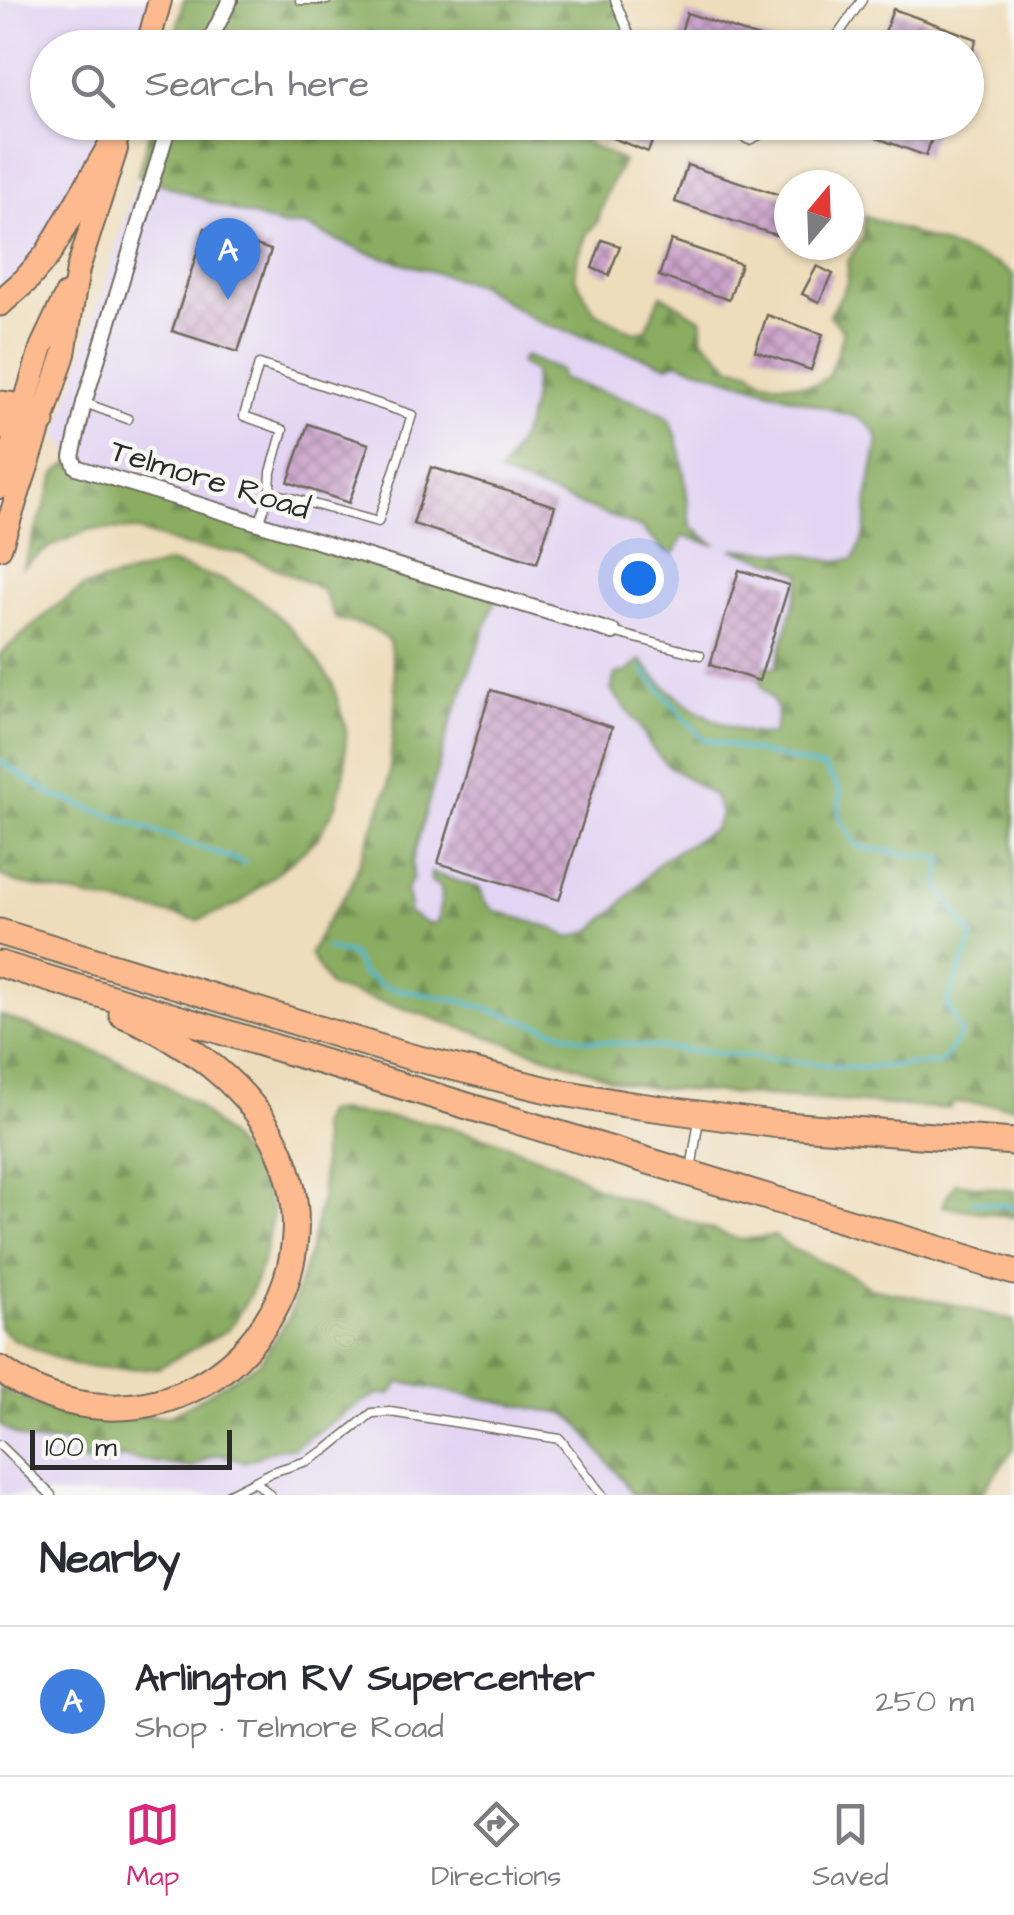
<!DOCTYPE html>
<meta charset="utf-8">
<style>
:root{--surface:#fff;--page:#f2f2f3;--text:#2b2b33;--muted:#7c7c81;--line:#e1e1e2;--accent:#db2777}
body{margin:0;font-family:"Architects Daughter",sans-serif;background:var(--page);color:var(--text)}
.compass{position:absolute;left:774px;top:170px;width:90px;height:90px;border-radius:50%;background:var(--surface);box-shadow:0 2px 8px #0004;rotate:19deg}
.scale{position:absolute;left:30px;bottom:25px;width:202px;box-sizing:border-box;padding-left:10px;border:5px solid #2b2b2b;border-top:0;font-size:28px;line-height:35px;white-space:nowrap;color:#2b2b2b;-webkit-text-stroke:8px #f6f6f2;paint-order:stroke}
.you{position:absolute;left:638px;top:578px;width:35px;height:35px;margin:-25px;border:8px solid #fff;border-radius:50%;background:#1a73e8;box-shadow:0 0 0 15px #1a73e833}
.badge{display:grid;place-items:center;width:65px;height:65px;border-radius:50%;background:var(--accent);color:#fff;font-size:32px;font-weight:700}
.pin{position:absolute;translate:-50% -82px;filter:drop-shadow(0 2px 5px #0008)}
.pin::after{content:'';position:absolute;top:52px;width:35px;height:30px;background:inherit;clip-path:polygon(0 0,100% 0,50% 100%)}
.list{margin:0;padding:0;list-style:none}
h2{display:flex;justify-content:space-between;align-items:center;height:130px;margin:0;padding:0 40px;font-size:42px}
h2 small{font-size:32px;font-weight:400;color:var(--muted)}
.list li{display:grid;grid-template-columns:65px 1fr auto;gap:30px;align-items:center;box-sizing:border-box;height:150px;padding:0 40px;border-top:2px solid var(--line)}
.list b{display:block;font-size:38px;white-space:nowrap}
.list p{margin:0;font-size:32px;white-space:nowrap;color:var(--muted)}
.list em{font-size:32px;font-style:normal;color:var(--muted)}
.icon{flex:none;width:55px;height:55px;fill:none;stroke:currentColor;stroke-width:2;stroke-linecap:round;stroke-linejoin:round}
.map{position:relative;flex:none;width:1014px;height:1495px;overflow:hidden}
.search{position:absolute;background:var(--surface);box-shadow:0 2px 8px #0004;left:30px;right:30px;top:30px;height:110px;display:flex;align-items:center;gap:25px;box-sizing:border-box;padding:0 35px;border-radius:55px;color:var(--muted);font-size:38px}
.sheet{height:280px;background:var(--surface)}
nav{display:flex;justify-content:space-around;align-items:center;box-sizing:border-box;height:140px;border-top:2px solid var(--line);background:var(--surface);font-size:28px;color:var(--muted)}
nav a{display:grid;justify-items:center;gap:5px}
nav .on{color:var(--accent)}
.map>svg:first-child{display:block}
.built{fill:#e2d4f3;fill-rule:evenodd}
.forest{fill:url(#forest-firs);stroke:#5a6c46;stroke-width:2.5}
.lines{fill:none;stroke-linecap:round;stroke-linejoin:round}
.stream{stroke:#50b8cf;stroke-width:4}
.building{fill:url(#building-cross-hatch)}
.lane-casing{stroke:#6f695d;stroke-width:11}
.street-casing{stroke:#6f695d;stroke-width:18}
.primary-casing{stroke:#6f695d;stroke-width:26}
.highway-casing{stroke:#6f695d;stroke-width:29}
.lane{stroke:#fff;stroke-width:8}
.street{stroke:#fff;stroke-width:14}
.primary{stroke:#fcba8e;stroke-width:22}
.highway{stroke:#fcba8e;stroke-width:25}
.labels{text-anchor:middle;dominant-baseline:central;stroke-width:9;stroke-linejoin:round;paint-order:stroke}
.street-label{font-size:32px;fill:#2b2b2b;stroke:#f6f6f2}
</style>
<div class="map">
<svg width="1014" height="1495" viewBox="0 0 1014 1495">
<defs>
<pattern id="forest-firs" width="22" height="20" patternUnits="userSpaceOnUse" patternTransform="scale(2.5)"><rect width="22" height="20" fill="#8aad62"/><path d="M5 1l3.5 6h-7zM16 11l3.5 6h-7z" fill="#718d51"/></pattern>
<pattern id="building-cross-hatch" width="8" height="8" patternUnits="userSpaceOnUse" patternTransform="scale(2.5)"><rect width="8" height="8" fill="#cba3ca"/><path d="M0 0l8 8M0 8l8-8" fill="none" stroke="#a585a4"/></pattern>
</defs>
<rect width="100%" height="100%" fill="#f6f6f2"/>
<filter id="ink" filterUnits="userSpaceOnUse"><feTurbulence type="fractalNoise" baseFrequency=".01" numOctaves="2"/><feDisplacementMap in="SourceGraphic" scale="20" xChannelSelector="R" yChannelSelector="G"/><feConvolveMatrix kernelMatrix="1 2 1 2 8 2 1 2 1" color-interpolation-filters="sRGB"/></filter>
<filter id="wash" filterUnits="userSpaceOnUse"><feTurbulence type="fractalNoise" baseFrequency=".0048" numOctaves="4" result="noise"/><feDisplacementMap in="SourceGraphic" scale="40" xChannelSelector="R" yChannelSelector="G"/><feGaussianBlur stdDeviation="2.25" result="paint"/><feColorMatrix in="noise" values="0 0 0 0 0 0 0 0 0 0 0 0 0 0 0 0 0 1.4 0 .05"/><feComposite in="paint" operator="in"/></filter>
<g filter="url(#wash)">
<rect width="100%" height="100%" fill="#edb"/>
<g class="built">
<path d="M0,0H155L141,47L48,48V122L117,123L108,154L0,299Z"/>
<path d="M138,175L232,210L284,226H305L362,251L478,285L539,322L667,365L677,362L859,418L874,430L878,440L868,495L865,533L854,559L831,561L802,554L738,550L802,574L776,667H763L761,686L773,699L779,714L773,734L757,735L708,717L669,691L641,660L611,690L639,725L651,747L667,765L714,796L721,813L714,829L663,859L614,910L592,930L569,938L554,929L493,910L484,900L441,888L442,895L437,923L428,924L408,914L410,905L406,890L413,878L411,862L448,731L495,597L81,468L58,436ZM560,370L561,379L643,405L667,417L676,434L691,526L714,543L682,536L665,551L641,528L500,473L519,444L535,396L534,372Z"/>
<path d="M400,1382L563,1414L575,1420L634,1495H0V1425L19,1437L39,1443L62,1440L113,1464L120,1457L192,1468L211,1454L227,1455L245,1462L277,1449L293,1448L364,1401L380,1394H391Z"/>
</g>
<g class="forest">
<path d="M184,0H615L635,48H172Z"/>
<path d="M152,123H574L573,127C582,146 605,152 623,161L607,192L597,223L587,233L577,260L575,277L594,311L634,332L646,330L661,295C677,302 687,313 702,319V338L732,367L751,370L761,379L778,383L806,385L816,384L828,377L842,339V329L829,315C839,298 852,284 847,263L863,237L865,216L997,264L1014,275V1106L953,1102L950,1108H934L653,1088L611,1080L594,1072L409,1010L330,987L310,954L323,928L351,886L388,788L396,702L394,669L389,641L373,628L336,619L322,589L283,571L240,553L186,546L135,530L90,529L50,547L23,567L57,472L69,463L496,598L448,731L412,862L413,878L406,890L410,905L408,913L428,924L437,923L442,895L441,888L431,881V873L480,888L484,900L493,910L554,929L570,938L592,930L615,910L663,859L714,829L721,814L714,796L667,765L651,747L639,725L611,690L615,674L629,671L641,660C668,696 726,737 773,734C781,710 778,705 761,686L762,667H776L802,574L781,564L732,549L802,554L831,561L854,559L865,533L868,495L878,440L874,430L859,418L677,362L667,365L539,322L478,285L362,251L305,226H284L232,210L138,175Z"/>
<path d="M524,356L560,370L561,379C585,388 656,403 669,420C683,440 687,501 691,526L716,545L683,536L675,553L665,551L641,528L499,474C522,441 535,413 534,372L520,363Z"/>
<path d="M169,563L226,581L260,600L289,626L309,650L332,682L346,729L345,769L336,805L318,838L278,872L239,904L198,920L17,883L0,876V654L55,607L84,587Z"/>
<path d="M0,1015L122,1062L162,1083L196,1105L230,1139L246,1159L262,1185L273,1213L263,1260L250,1295L229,1329L158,1368L117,1369L73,1365L13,1339L0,1328Z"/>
<path d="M338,1111L432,1123L495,1140L561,1166L600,1189L740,1240L775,1236L792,1249L851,1275L870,1288L954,1305L1014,1321V1449L980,1495H634L575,1420L563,1414L400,1382L391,1394H379L364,1401L293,1448L277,1449L245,1462C218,1452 216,1451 192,1468L120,1457L113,1464L84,1462C64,1433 66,1445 37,1442C23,1441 11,1432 0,1425V1389L60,1414L165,1416L174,1414L260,1362L288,1319L309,1253L322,1196V1140L319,1127L325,1113Z"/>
<path d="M955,1183L1014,1191V1217L942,1206Z"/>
</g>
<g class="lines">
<g class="stream">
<path d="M0,761L50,794L245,863"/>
<path d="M326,948L354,956L361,973L385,987L462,1001L586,1040L858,1068L941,1063L961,1034L947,1003L973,938L937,883L944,859L858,847L839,817L840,790L824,768L703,739L642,669"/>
<path d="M971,1201L1014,1207"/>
</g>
</g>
<g id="blocks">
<g class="building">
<path d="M893,9L977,39L967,68L966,48L880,46Z"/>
<path d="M687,13L788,47V48H676Z"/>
<path d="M589,122H660L648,152L587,128Z"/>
<path d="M833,122H937L926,156Z"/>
<path d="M687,165L789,198V217L782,237L675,202Z"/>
<path d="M205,228L271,250L238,352L172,331Z"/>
<path d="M602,240L620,246L609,275L592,268Z"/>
<path d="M671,240L741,264L729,300L659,276Z"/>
<path d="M817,266L833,274L819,302L802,294Z"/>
<path d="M767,315L823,334L811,370L755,351Z"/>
<path d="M308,424L369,444L349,503L288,482Z"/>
<path d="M431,467L555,506L537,563L413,524Z"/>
<path d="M739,570L789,585L759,681L710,665Z"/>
<path d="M491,690L612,727L559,900L438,863Z"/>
</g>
</g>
</g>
<g filter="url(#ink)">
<use href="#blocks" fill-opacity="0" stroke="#6f695d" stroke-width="2.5"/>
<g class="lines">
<g class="lane-casing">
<g id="lane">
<path d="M300,0H327"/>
<path d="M615,0L635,48"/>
<path d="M829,48L862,0"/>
<path d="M713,122L749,140L762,134L778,122"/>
<path d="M85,403L128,419"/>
<path d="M259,524L270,492L378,522L412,415L259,364L244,416L283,430L271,472L270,492"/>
<path d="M613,632L700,655"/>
<path d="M691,1170L699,1119"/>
<path d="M0,1445L51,1495"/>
<path d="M255,1481L272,1472L307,1461L326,1450L372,1413L390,1412L560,1439L602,1495"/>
<path d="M227,1495L255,1481L270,1495"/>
</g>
</g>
<g class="street-casing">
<g id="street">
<path d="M206,48L230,0"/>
<path d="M170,122L84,403L72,457L76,467L613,632"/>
</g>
</g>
<g class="primary-casing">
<g id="primary">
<path d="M147,48L160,0"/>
<path d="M0,487L42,346L66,295"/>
<path d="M0,548L64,354L78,269L116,149"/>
</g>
</g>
<g class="highway-casing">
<g id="highway">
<path d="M0,303L26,280L48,254L123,125"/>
<path d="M0,404C18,406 31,406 42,422L29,429L0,426"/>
<path d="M0,932L411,1057L552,1091L625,1104L772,1124L1014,1142"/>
<path d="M0,964L1014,1272"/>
<path d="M0,1369C31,1392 68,1405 107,1407C239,1412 334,1273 280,1152C252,1087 186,1040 122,1014"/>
</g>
</g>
<use href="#lane" class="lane"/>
<use href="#street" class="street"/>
<use href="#primary" class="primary"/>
<use href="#highway" class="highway"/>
</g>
</g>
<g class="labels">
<g class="street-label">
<text transform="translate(210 480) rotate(17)">Telmore Road</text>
</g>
</g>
</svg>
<svg class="compass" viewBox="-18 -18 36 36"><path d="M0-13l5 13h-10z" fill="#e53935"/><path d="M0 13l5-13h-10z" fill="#7c7c81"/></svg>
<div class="scale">100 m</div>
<div class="you"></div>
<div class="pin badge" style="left:228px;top:300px;background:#3f7fe0">A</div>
<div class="search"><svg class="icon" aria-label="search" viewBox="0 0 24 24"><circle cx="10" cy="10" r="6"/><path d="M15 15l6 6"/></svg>Search here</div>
</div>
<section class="sheet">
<h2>Nearby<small></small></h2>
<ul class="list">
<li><span class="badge" style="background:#3f7fe0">A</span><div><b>Arlington RV Supercenter</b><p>Shop · Telmore Road</p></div><em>250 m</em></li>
</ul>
</section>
<nav>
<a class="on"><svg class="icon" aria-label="map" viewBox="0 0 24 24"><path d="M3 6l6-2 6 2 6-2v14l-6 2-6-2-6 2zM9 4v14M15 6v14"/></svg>Map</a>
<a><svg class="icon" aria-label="directions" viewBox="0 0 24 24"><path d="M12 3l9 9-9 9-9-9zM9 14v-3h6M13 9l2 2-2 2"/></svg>Directions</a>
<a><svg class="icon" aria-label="saved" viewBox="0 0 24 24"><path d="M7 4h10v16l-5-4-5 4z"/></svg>Saved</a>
</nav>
